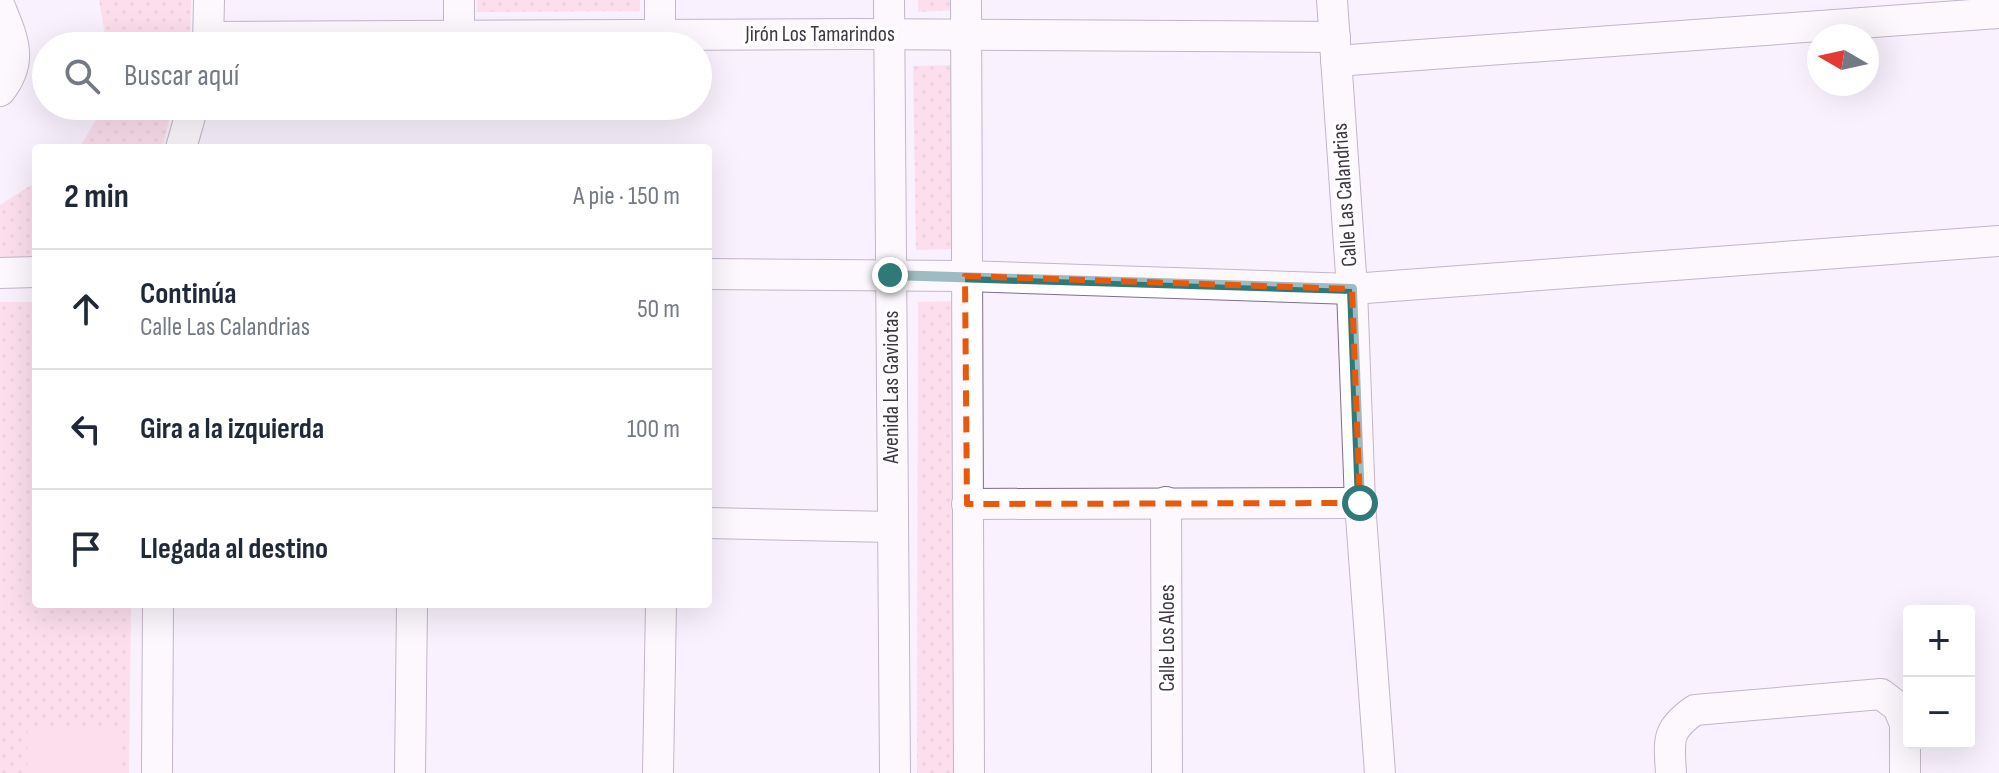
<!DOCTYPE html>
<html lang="es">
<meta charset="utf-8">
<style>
:root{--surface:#fff;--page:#f2f2f3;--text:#1f2937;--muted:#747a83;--line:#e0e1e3}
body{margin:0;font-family:"Sofia Sans Condensed",sans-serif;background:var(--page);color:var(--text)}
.controls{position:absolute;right:24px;bottom:24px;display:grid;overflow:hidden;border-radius:8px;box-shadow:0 8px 32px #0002}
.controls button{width:72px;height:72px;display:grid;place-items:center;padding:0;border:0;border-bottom:2px solid var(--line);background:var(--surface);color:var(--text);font:40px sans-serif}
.compass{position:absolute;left:1807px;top:24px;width:72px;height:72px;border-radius:50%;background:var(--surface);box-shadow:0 8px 32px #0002;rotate:279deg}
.stop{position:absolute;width:24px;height:24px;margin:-18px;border:6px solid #307979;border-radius:50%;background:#fff}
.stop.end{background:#307979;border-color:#fff;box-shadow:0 2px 8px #0008}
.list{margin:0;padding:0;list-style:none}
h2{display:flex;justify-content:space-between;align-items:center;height:104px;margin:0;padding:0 32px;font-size:34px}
h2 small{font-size:26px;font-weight:400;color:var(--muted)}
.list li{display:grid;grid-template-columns:52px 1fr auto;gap:24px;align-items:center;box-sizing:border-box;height:120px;padding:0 32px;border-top:2px solid var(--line)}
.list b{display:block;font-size:30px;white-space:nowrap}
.list p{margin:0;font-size:26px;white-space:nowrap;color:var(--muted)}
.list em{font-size:26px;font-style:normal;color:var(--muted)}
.icon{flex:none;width:44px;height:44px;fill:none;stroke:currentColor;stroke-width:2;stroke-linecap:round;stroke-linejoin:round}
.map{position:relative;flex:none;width:1999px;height:773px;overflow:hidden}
.search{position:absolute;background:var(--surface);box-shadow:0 8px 32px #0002;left:32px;top:32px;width:680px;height:88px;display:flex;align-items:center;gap:20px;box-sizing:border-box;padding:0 28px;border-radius:44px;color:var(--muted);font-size:30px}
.panel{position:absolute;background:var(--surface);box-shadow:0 8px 32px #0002;left:32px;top:144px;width:680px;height:464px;border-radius:8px}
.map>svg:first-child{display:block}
.grass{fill:url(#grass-dots)}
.pitch{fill:#ffc5d7}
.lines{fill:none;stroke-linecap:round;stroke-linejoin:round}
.street-casing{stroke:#7e6e89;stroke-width:32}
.street{stroke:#fff;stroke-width:30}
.route{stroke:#307979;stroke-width:10}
.marked{fill:none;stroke:#e8590c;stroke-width:6;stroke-dasharray:16 10;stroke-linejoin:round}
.labels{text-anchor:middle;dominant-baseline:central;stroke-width:7;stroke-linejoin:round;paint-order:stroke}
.street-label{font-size:22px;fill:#3e3743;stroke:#fff}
</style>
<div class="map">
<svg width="1999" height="773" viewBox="0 0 1999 773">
<defs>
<pattern id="grass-dots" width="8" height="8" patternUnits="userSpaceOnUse" patternTransform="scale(2)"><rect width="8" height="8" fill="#ffc5d7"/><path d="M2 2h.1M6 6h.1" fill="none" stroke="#dcaaba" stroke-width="1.8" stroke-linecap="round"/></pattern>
</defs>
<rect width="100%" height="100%" fill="#f9f2fe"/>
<g class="grass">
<path d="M99,0H191L190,46H107Z"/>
<path d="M477,0H640V11L477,12Z"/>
<path d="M918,0H956V10L918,12Z"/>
<path d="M954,65L957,249L916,250L913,66Z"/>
<path d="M100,106H173L162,148H79L98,117Z"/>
<path d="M36,182V260H0V205Z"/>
<path d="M957,301L958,773H917L918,302Z"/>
<path d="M0,302H36V604H131L129,773H0Z"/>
</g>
<path class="pitch" d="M121,727L120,773H27L28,729Z"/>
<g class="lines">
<g class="street-casing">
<g id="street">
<path d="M660,0V35"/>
<path d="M889,0L895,773"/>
<path d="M966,0L969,773"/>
<path d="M1332,0L1352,289L1360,503L1380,773"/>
<path d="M0,7C13,39 24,61 0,91"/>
<path d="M459,36V0"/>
<path d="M209,37L855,34L1335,37"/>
<path d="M208,46L209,0"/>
<path d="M1336,61L1999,13"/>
<path d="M181,148L193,106"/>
<path d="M0,273L36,272"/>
<path d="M708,274L965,276L1352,289L1999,241"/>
<path d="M1166,502L1167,773"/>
<path d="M967,504L1360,503"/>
<path d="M708,523L891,527"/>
<path d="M157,773L158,604"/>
<path d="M410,773L412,604"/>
<path d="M658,773L661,604"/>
<path d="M1671,773C1669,740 1666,730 1695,710L1881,694L1898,707L1905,724V773"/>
</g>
</g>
<use href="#street" class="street"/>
</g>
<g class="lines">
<path class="route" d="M890,275L1352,289L1360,503"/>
</g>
<path d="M0 0H1999V773H0ZM965,276L1352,289L1360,503L967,504Z" fill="#f9f2fe" fill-opacity=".55" fill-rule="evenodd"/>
<path class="marked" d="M965,276L1352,289L1360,503L967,504Z"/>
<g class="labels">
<g class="street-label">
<text x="820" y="34">Jirón Los Tamarindos</text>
<text transform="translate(1345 195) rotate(-94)">Calle Las Calandrias</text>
<text transform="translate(891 387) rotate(-90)">Avenida Las Gaviotas</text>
<text transform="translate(1167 638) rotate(-90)">Calle Los Aloes</text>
</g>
</g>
</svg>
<div class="controls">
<button>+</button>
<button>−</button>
</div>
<svg class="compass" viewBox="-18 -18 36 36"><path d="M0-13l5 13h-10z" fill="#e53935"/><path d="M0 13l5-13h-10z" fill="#747a83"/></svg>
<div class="stop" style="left:1360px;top:503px"></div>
<div class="stop end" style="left:890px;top:275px"></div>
<div class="search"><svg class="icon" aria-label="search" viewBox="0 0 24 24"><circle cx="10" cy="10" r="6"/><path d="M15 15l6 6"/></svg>Buscar aquí</div>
<section class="panel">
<h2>2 min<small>A pie · 150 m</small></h2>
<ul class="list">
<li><svg class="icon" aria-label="ahead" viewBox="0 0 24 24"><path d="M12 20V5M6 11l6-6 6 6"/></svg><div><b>Continúa</b><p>Calle Las Calandrias</p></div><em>50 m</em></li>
<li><svg class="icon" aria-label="left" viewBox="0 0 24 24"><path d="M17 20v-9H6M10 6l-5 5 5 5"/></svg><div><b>Gira a la izquierda</b></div><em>100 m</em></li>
<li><svg class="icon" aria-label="arrive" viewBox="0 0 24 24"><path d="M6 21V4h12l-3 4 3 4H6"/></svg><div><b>Llegada al destino</b></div></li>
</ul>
</section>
</div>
